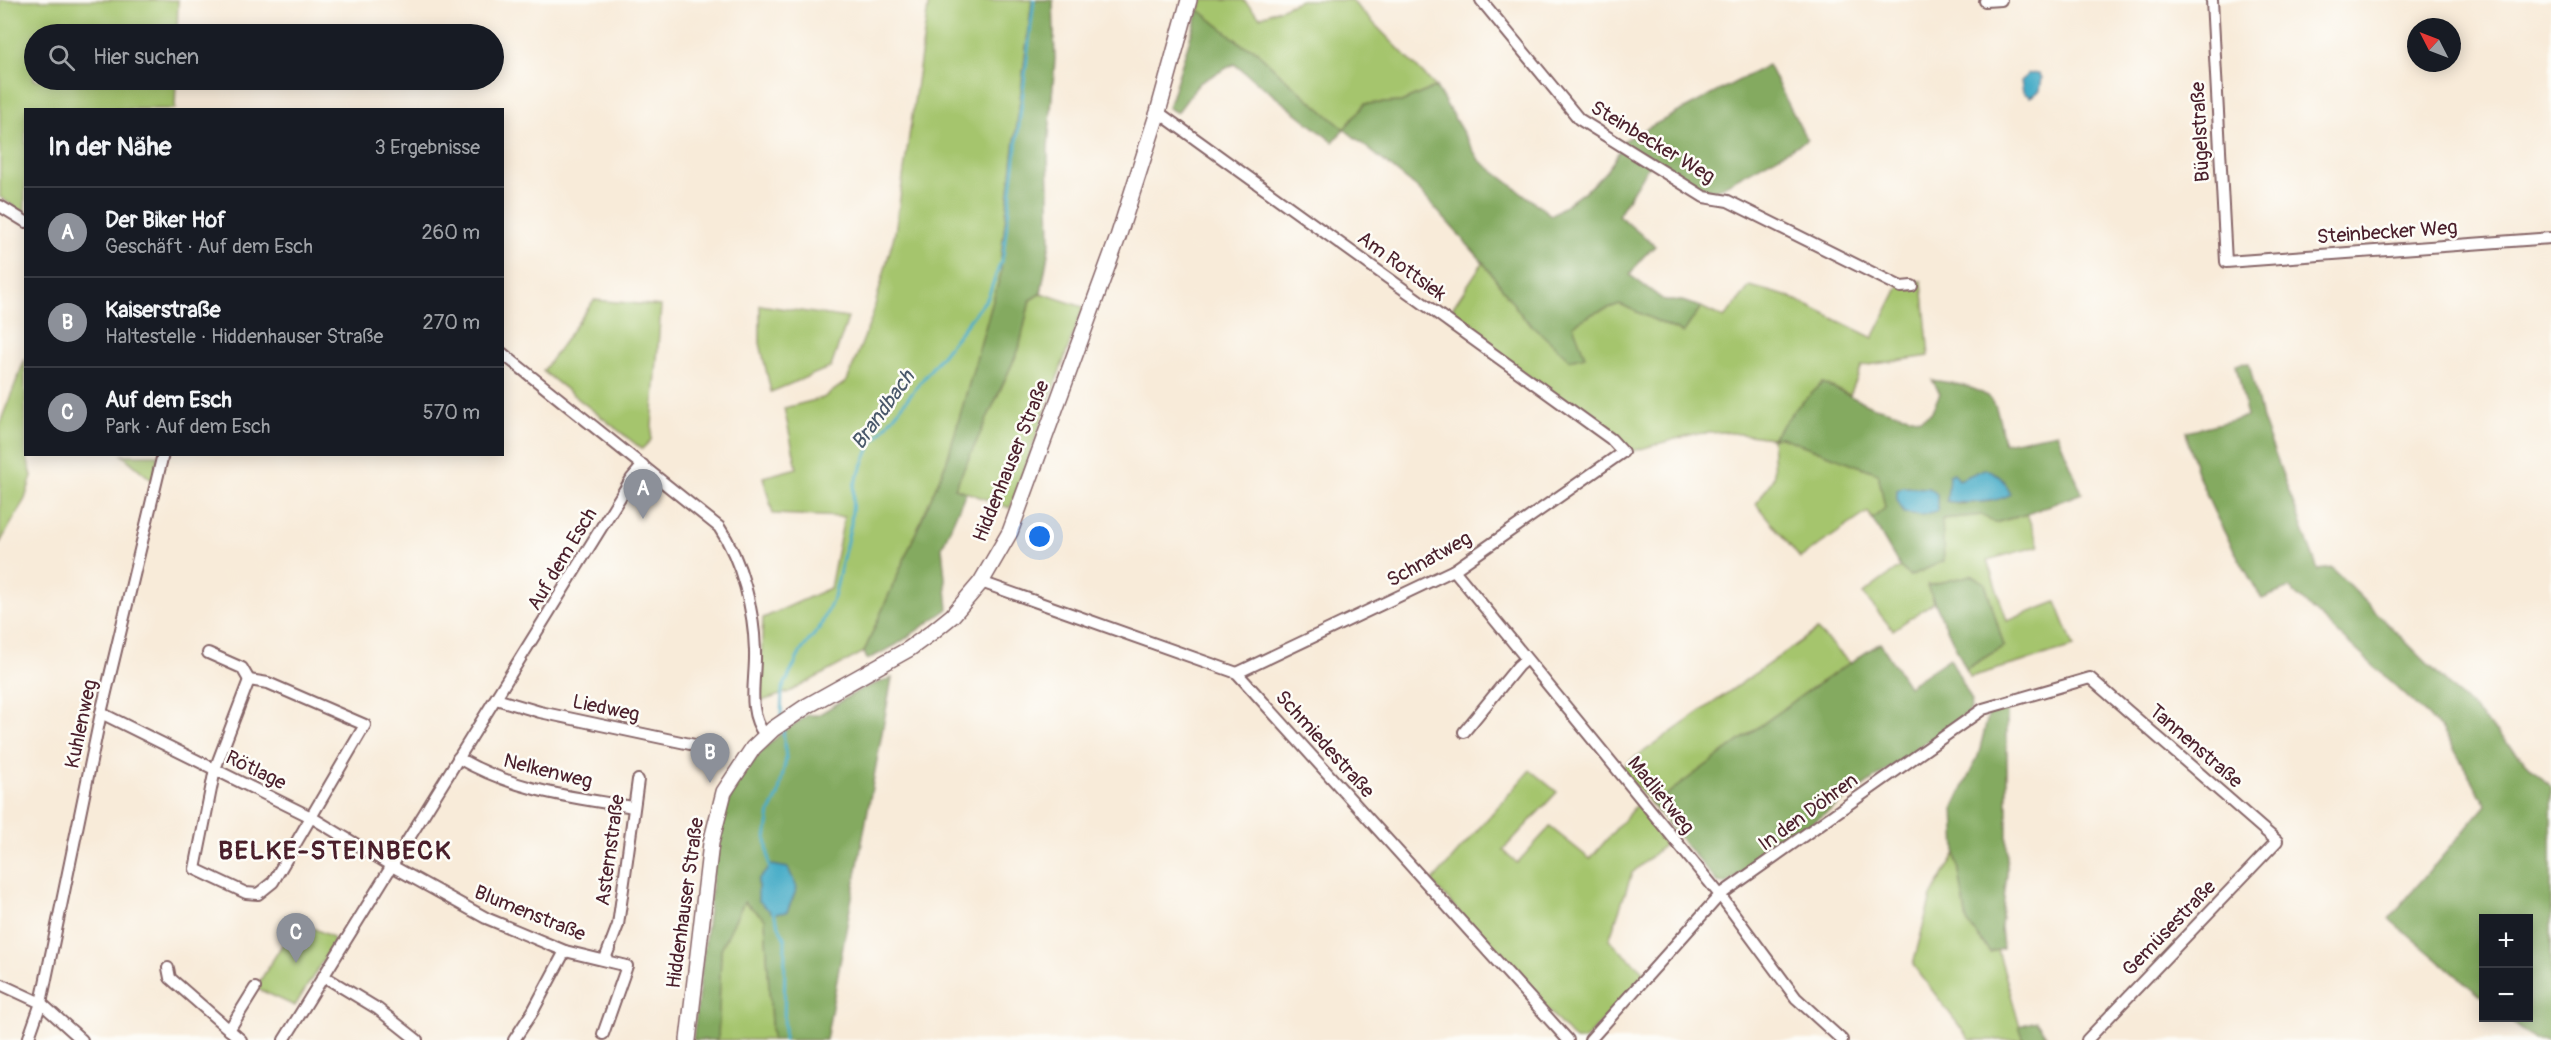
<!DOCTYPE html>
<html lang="de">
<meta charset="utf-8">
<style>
:root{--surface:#171b24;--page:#242831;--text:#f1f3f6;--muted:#9ea1a6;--line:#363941;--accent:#8c9099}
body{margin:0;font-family:Pangolin,sans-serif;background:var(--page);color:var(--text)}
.controls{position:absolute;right:18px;bottom:18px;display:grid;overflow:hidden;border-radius:0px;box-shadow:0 3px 15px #0003}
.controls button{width:54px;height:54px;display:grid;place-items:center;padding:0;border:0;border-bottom:2px solid var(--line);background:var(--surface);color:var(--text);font:30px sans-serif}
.compass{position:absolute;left:2407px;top:18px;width:54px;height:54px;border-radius:50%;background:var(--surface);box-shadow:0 3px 15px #0003;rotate:312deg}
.you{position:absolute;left:1040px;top:537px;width:21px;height:21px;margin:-15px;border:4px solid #fff;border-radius:50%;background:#1a73e8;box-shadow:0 0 0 9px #1a73e833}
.badge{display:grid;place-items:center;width:39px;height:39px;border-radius:50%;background:var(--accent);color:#fff;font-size:20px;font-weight:700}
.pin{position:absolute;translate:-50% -50px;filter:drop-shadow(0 2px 3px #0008)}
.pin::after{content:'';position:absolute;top:32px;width:21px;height:18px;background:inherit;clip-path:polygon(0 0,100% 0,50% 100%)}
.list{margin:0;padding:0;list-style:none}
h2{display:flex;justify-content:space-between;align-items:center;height:78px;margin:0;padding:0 24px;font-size:26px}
h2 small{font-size:20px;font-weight:400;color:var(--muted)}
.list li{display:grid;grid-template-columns:39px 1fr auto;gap:18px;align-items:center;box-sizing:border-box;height:90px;padding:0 24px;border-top:2px solid var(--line)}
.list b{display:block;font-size:22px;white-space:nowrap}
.list p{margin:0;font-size:20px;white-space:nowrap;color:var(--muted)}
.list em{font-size:20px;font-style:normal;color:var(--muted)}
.icon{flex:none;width:33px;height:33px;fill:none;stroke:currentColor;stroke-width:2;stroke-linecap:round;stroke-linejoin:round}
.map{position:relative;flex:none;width:2551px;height:1040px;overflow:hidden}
.search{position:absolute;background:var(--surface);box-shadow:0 3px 15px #0003;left:24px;top:24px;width:480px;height:66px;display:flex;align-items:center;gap:15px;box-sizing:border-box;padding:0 21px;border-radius:33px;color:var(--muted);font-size:22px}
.panel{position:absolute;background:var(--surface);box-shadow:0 3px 15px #0003;left:24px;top:108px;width:480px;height:348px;border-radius:0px}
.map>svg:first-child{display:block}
.green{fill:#a5c56d;stroke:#78724c;stroke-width:1.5}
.forest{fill:#84aa60;stroke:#676446;stroke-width:1.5;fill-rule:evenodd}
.water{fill:#48adc8;stroke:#49667a;stroke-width:1.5}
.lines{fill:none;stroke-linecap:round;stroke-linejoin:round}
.stream{stroke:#48adc8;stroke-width:3}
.minor-casing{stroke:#876668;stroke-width:14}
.secondary-casing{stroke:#876668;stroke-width:18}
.minor{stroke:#fff;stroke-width:10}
.secondary{stroke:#fff;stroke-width:15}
.labels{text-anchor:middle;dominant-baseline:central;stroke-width:5;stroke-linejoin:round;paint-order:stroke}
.street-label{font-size:20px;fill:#4a1f2b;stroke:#fdfcf7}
.water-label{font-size:21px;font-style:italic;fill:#49586a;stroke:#fdfcf7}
.district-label{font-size:26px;font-weight:bold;letter-spacing:1.5px;fill:#4a1f2b;stroke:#fdfcf7}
</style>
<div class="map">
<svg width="2551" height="1040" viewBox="0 0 2551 1040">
<rect width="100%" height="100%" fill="#fdfcf7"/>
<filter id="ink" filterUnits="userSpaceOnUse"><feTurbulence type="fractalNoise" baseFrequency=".0167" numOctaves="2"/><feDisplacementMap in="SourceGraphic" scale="12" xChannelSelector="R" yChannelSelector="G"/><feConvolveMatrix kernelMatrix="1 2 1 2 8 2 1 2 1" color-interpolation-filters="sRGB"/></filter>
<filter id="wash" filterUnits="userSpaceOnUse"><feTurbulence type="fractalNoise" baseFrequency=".008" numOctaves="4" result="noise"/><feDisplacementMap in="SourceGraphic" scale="24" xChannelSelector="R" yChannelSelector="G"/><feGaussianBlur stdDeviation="1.35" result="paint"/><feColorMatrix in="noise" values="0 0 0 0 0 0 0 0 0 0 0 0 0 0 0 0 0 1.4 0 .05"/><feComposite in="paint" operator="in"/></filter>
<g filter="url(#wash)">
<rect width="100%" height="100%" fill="#f8ebd9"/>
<g class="green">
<path d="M0,0H178L177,34H34V80H176L175,109L26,110L25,214L0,197Z"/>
<path d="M929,0H1032L1001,256V273L947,461L864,652L789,692L759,702L763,618L830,588L844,517L773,514L763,477L797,468L784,408L823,398L847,381L871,320L895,232Z"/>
<path d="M1203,0H1243L1260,17L1301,0H1351L1436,87L1401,102L1365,104L1344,129L1282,76L1253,48L1244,46L1199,10Z"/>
<path d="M1483,262L1523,317L1573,325L1594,313L1620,304L1683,333L1701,307L1724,318L1750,286L1790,297L1873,338L1901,282L1922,281L1929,356L1862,366L1850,395L1822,383L1773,438L1781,437L1878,473L1886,508L1872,519L1868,512L1800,558L1756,504L1774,477L1772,438L1724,432L1693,434L1630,452L1447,316Z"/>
<path d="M1041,293L1083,307L1010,508L955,488L1019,349L1030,300Z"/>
<path d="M594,300L661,306L651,440L642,449L543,371Z"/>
<path d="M760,305L848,318L831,367L771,392L760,343Z"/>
<path d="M25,359L26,454L32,476L25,499L0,543V423Z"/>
<path d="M122,455H158L153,481Z"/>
<path d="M2027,514L2039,546L1987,560L2007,621L2056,602L2074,647L1970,677L1966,669L2004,646L1928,585L1934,602L1893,630L1863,594L1900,567L1910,576L1942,519L1982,515L1995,523Z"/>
<path d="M1817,630L1850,663L1812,688L1652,805L1622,770L1626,764Z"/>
<path d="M1530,770L1557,792L1503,850L1517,863L1550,827L1590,859L1638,803L1669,841L1632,873L1609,940L1645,973L1585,1040H1575L1432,882Z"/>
<path d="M1956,853L1967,922L1990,952L1998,950L2024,1040H1970L1913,965L1931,896Z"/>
<path d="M743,902L765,918L772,1040H718L721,949Z"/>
<path d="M297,921L333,937L334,942L295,1006L258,989V984Z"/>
</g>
<g class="forest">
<path d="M1032,0H1053L1055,59L1048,149L1050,243L1041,293L1030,300L1019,349L955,488L966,492L942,547L948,609L896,645L867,660L864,652L947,461L1001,273V256Z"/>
<path d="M1199,10L1244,46L1253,48L1282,76L1344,129L1365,104L1401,102L1436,87L1479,160L1551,215C1579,196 1612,176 1623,141L1768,65L1807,140L1716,190L1702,189L1654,164L1647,168L1618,215L1655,246L1643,257L1630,275L1665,301H1682L1701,307L1683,333L1620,304L1594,313L1573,325L1585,356L1570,360L1523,317L1483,262L1418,189L1344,129L1333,142L1234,64L1199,83L1177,113L1168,108Z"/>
<path d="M2249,363L2262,419L2318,570L2332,568L2551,787V1040H2534L2507,1018H2528V918H2484L2483,998L2389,919L2486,805L2443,730L2289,588L2262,599C2233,549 2196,488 2186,431L2247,417L2236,364Z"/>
<path d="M1932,380C1950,383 1981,386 1993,402C2000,412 2001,431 2004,443L2057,433L2082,493L2027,514L1994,523L1982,515L1942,519L1944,561L1910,576L1900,567L1872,519L1885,508L1878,473L1781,437L1772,438L1798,406L1823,383L1871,406L1920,419L1931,413L1940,393ZM1977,472L1992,501L1958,504L1947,501C1950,481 1963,482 1977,472Z"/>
<path d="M1971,575L1985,583L2004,646L1966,669L1927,586Z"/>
<path d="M1880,643L1908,686L1950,658L1972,701L1970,711L1726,884L1717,882L1652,805L1812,688Z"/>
<path d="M892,678L826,1040H772L765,919L744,902L721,949L718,1040H693L717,842L725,808L738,782L759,754L779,735L808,715H818L861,689Z"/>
<path d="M2007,704V873L2001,927L2003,949L1990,952L1967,922L1956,853L1954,807L1978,756L1989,712Z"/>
<path d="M2036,1021L2049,1040H2024L2019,1026Z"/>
</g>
<g class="water">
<path d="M2039,73L2042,78L2040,91L2030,97L2023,92L2021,81L2028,74Z"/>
<path d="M1984,469C1997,471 2007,483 2010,494C1999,503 1960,504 1947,501L1949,475L1954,473L1959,480Z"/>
<path d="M1903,487L1929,488L1937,494V511L1922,515L1904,513L1897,499V490Z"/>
<path d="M772,865L788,868L797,888L787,912L773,914L758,900V880Z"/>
</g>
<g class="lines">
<g class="stream">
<path d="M781,717L782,690L801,651L820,627L834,597L851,524L854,485L871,445L988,297L1003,256L1034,0"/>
<path d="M770,870L766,839L770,812L778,796L786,759L783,730"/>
<path d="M773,912L785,940L784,1040"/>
</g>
</g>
</g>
<g filter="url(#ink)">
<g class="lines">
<g class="minor-casing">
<g id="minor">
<path d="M1481,0L1579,119L1704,197L1728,201L1901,287L1912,286"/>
<path d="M2212,0L2226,262L2551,238"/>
<path d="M1985,1L2001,0"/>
<path d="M1158,112L1611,439L1623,452L1454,570L1237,673"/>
<path d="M0,206L26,222"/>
<path d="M502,353L719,527C742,561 754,610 755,651C756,680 746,711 765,735"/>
<path d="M1454,570L1720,895L1796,998L1842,1040"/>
<path d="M981,582L1237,673L1568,1040"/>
<path d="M208,653L242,668L249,680"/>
<path d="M249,680L268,683L365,725L273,882L258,894L246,893L195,869L215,769Z"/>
<path d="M496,699L540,712L709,748"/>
<path d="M101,713L311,817L392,866L486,918L565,951L627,966L603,1034"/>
<path d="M1464,732L1518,666L1526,659"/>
<path d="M458,758C516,791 569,797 633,807"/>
<path d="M605,959L618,925L638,780"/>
<path d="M168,968L170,978L241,1040"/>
<path d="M325,977L378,1009L417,1040"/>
<path d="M0,984L41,1003L82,1040"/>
<path d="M229,1030L255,988"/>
<path d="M28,1040L41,1003L101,713L163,454"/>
<path d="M284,1040L632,478L643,465"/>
<path d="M514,1040L533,1011L565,951"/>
<path d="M1590,1040L1720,895L1983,709L2090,678L2277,841L2087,1040"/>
</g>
</g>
<g class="secondary-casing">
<path id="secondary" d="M688,1040L711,843L724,792L753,748L773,729L807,706L909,649L931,633L952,616L981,582L1010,532L1118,237L1158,112L1189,0"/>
</g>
<use href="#minor" class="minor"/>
<use href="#secondary" class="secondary"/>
</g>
</g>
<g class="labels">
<g class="street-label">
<text transform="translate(2200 132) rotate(-93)">Bügelstraße</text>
<text transform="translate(1653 142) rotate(31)">Steinbecker Weg</text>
<text transform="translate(2387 232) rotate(-4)">Steinbecker Weg</text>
<text transform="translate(1402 266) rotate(36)">Am Rottsiek</text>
<text transform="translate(1011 461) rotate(-68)">Hiddenhauser Straße</text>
<text transform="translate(562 559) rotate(-59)">Auf dem Esch</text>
<text transform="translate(1429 559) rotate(-29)">Schnatweg</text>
<text transform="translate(606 708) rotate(12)">Liedweg</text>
<text transform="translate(81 724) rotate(-78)">Kuhlenweg</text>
<text transform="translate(1325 744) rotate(48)">Schmiedestraße</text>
<text transform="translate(2196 746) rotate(41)">Tannenstraße</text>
<text transform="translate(256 770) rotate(26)">Rötlage</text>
<text transform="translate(548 771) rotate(14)">Nelkenweg</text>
<text transform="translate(1661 795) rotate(51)">Madlietweg</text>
<text transform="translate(1808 812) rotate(-36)">In den Döhren</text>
<text transform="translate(610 850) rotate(-82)">Asternstraße</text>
<text transform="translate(685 903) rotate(-82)">Hiddenhauser Straße</text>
<text transform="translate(530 913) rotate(22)">Blumenstraße</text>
<text transform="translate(2169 928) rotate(-46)">Gemüsestraße</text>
</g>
<g class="water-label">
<text transform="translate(883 410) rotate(-54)">Brandbach</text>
</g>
<g class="district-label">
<text x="335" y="851">BELKE-STEINBECK</text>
</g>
</g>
</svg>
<div class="controls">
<button>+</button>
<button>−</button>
</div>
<svg class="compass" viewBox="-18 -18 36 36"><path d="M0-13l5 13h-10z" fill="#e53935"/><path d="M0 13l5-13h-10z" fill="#9ea1a6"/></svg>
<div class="you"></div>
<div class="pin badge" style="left:643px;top:519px">A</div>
<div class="pin badge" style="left:710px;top:783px">B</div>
<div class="pin badge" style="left:296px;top:963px">C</div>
<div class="search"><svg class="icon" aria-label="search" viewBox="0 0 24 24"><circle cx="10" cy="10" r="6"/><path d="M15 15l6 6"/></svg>Hier suchen</div>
<section class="panel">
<h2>In der Nähe<small>3 Ergebnisse</small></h2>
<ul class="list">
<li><span class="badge">A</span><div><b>Der Biker Hof</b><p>Geschäft · Auf dem Esch</p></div><em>260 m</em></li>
<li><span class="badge">B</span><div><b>Kaiserstraße</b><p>Haltestelle · Hiddenhauser Straße</p></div><em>270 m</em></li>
<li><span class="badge">C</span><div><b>Auf dem Esch</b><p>Park · Auf dem Esch</p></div><em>570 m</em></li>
</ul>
</section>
</div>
